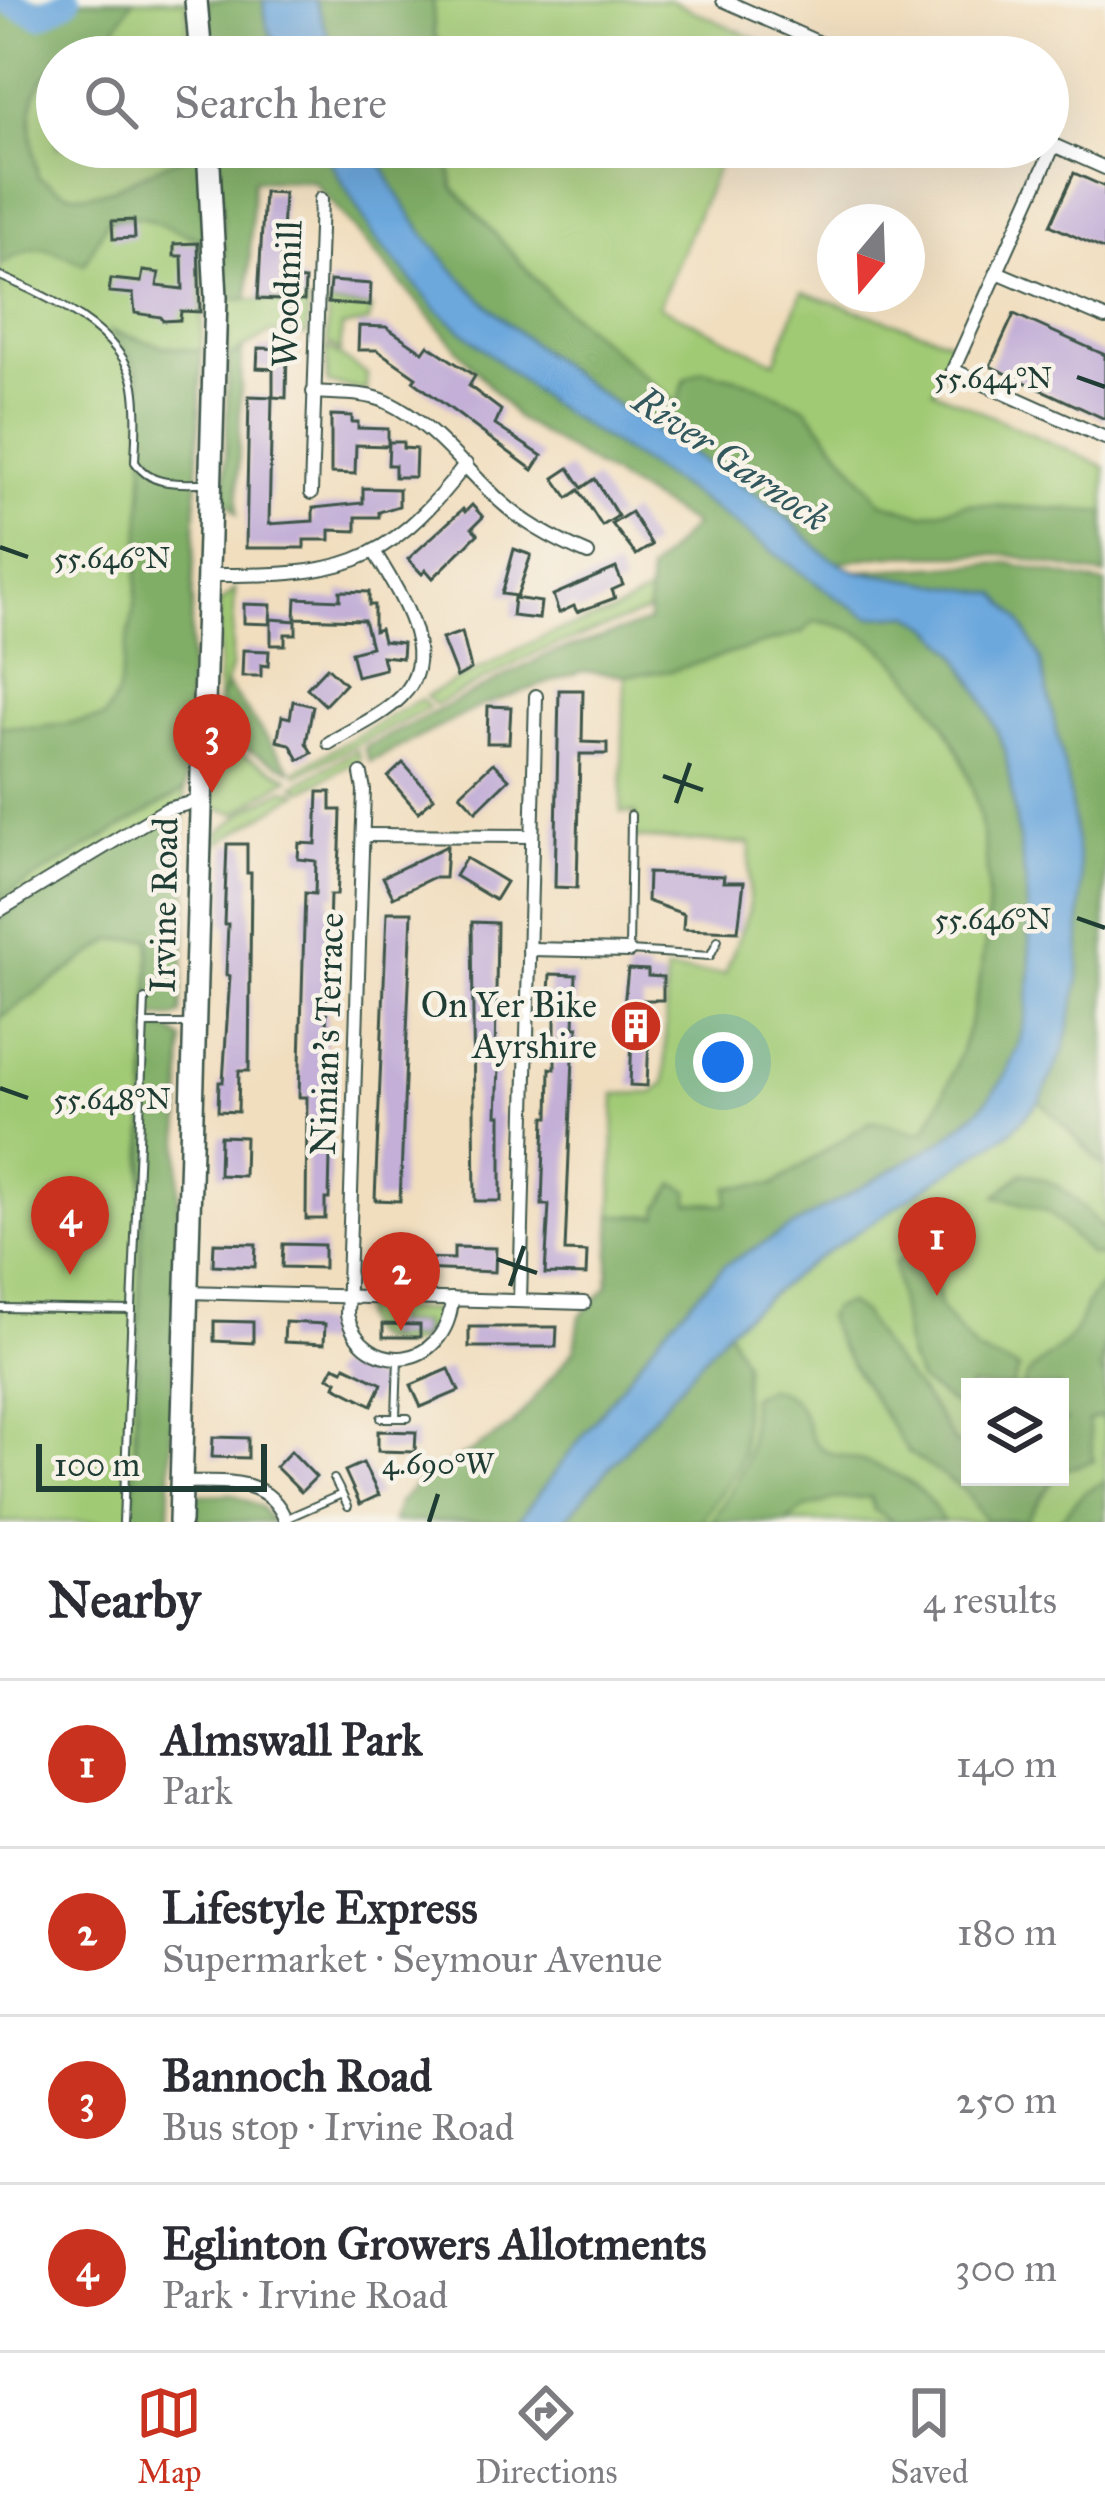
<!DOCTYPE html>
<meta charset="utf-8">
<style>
:root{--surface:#fff;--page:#f2f2f3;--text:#2b2b33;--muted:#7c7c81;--line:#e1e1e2;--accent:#c8321e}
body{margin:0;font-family:"IM FELL Great Primer",serif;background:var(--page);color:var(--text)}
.controls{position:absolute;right:36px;bottom:36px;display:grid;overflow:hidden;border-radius:0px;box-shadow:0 12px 48px #0002}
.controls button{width:108px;height:108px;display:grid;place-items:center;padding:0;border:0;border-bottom:3px solid var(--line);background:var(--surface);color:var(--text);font:60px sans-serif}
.compass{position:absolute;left:817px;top:204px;width:108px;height:108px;border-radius:50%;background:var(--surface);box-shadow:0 12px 48px #0002;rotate:199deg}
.scale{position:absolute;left:36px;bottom:30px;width:231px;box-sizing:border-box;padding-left:12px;border:6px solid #1f3d34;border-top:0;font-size:33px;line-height:42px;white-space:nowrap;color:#1f3d34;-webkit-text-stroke:9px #f7f3e8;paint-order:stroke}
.you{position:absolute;left:723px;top:1062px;width:42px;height:42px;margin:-30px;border:9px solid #fff;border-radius:50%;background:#1a73e8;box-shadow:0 0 0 18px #1a73e833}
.badge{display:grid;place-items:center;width:78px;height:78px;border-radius:50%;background:var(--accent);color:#fff;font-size:39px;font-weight:700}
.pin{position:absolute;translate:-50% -99px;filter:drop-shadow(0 3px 6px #0008)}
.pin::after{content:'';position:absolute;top:63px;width:42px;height:36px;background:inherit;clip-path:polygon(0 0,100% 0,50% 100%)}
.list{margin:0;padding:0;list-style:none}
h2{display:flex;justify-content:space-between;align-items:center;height:156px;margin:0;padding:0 48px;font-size:51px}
h2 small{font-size:39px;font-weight:400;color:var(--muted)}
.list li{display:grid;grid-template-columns:78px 1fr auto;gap:36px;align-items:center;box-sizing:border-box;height:168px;padding:0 48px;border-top:3px solid var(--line)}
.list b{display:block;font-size:45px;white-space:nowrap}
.list p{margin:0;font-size:39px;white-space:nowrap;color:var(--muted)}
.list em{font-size:39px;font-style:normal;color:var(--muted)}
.icon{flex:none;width:66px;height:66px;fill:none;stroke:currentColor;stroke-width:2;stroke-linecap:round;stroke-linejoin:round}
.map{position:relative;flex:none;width:1105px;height:1522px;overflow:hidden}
.search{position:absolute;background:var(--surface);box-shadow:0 12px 48px #0002;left:36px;right:36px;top:36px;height:132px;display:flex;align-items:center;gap:30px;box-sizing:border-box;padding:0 42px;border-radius:66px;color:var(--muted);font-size:45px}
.sheet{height:828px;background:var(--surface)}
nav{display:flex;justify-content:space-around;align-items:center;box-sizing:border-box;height:168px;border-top:3px solid var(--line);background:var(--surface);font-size:33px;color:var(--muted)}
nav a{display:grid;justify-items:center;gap:6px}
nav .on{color:var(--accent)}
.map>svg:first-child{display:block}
.green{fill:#a1ca75;stroke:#608454;stroke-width:3;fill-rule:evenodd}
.forest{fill:#80ae66;stroke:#50764d;stroke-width:3}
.water{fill:#6da8dd;stroke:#467288;stroke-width:3}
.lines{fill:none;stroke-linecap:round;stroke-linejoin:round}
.river{stroke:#6da8dd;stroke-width:27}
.building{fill:#c3afd7}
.lane-casing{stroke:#3e5549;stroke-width:10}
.street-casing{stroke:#3e5549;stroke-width:16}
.primary-casing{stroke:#3e5549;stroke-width:26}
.lane{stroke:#fff;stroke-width:6}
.street{stroke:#fff;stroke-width:12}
.primary{stroke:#fff;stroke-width:21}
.ticks{fill:none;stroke:#1f3d34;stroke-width:4.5}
.labels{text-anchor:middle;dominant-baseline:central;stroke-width:9;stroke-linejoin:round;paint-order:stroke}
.street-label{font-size:36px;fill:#1f3d34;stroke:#f7f3e8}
.poi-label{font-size:36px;fill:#1f3d34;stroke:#f7f3e8;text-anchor:end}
.water-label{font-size:39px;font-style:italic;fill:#32585e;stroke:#f7f3e8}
.ticks-label{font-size:30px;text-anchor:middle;fill:#1f3d34;stroke:#f7f3e8;stroke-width:9;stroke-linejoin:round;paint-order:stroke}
</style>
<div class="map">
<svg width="1105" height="1522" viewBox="0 0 1105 1522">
<rect width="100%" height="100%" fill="#f7f3e8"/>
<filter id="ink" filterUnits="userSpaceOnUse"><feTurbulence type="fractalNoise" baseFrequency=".00833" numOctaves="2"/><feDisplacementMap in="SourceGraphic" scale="24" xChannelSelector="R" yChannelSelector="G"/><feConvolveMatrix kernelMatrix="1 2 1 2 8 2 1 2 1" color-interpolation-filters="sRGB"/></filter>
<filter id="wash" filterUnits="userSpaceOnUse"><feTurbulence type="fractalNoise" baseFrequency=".004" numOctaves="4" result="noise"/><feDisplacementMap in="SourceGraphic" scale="48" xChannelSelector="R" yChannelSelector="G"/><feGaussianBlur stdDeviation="2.7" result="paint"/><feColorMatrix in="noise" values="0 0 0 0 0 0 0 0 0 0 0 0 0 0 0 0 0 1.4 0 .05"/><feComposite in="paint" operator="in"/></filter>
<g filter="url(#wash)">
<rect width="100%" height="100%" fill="#f1debf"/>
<g class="green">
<path d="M0,0H186L191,57H57V147H199L204,279L183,840L0,991Z"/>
<path d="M433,0H669L770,45L765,57H448L434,34Z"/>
<path d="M475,147H726L659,306L775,362L802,292L956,343L933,390L1105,467V512L967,504L922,515L881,503L806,408L678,405L554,300L453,187L449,159Z"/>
<path d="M227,299L308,302L307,335L269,333L228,358Z"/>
<path d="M328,305L371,308L369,322L342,327L340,352L327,342Z"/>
<path d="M326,347L367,374L366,391L328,383Z"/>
<path d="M235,589L231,668L218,706L220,604Z"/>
<path d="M650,592V611L538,652L435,705L426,696L549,634L610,614Z"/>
<path d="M814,621C866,627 887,649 919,688C1021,811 999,1000 925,1131C904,1134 892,1121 870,1122L773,1185L728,1187V1204L659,1207L658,1220L612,1215L615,1094L653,1093L665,1083L666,971L725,974L749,910L750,844L634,838L635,813L621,812L625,675L671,671L803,632Z"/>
<path d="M421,699L429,708L297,775L295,771Z"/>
<path d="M216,743L221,744L289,778L236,813L214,807Z"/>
<path d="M357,750L360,759L304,790L294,786Z"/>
<path d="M284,789L299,793L217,844L218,834L245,811Z"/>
<path d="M150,939L132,1522H0V1018L112,940Z"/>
<path d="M1040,1101L1105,1168V1522H563L728,1329L810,1263L1009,1133ZM970,1387H1060V1477H970Z"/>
<path d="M362,1309H386L383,1338H421L422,1323H393V1310H436L440,1313L422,1340C396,1353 357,1342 362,1309Z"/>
</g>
<g class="forest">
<path d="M0,0H133L106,42L81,43L65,57H57V64C21,94 31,134 38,177C47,182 61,192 72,194C118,200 156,158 200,155L204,241L141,217L108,220L84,265C43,245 40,241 0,265Z"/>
<path d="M208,0H263L267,25L281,57H210Z"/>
<path d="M315,0H433L434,34L448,57H336Z"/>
<path d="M218,147H322L374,236L698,498L837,598L870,617L911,615L932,627L957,654L983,699L1005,750L1026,885L1031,970L1027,1011L1018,1047L1002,1081L980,1109L944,1140L725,1265L663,1331L517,1522H393L398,1504L425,1475L469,1453L511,1426L575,1349L580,1316L608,1286L612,1215L658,1216L659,1207L675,1184L689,1191V1203L727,1204L728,1187L773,1185L870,1122C892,1121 904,1134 925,1131C999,1000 1020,811 919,688C888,650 866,627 815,621L803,632L671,671L625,675L582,671L481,706L370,762L364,748L547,655L649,622V572L694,525L518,419L313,181L253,180L248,299H227Z"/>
<path d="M374,147H475L449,159L453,187L554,300L677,404L685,379L703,370L747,381L806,408L881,502L922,515L967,504L1105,512V576L1009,555H886L835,563C813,547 797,523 775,508C628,406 447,322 374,147Z"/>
<path d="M110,331L162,346L202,351L185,790L0,898V726L35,728L104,718L117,696L136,597L144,466L140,378L132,359Z"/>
<path d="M242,349L237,513L225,499L228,358Z"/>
<path d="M1008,563L1105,584V1166L1040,1101L1064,1049L997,594L856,571Z"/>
<path d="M226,684L292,771L240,746L243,738L218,706Z"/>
<path d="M173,816L179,821L174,878H188L181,1014L174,1018L149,1017L150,939L112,940L0,1018V918L107,848Z"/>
<path d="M149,1029H168L183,1040L169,1522H132Z"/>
<path d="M1022,1173C1060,1179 1081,1204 1105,1232V1256L1090,1254L1048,1211L996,1196Z"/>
<path d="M926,1243L941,1309L977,1352L1019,1369L1012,1387H970V1417L920,1381L908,1356L894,1263Z"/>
<path d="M1105,1283V1341L1100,1369L1105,1379V1438L1102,1416L1088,1421L1094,1461L1060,1471V1427L1066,1420L1060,1419V1387H1022C1030,1364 1053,1357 1069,1339C1085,1321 1081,1300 1105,1283Z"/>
<path d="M847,1303L863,1314L883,1347L934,1410L955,1443L970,1448V1477H1055L1026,1521L986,1520L965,1491L908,1452L838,1344L827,1317L832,1308Z"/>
<path d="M728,1329L744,1363L742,1453L736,1471L700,1522H563Z"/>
<path d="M768,1388C818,1398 795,1436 828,1452C836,1456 847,1456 855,1459C894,1470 925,1485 943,1522H894L874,1510L870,1497L834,1499L805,1508L786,1522H711C748,1466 750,1463 751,1396Z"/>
<path d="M1105,1481V1518L1101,1522H1057L1085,1492Z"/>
<path d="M232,1494L261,1507L272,1522H197V1495Z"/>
</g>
<g class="water">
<path d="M263,0H315L336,57H281L267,25Z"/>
<path d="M322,147H374C431,283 558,368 677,445C710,466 747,486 778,510C809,534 814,555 856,571L997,594L1019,618L1040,658L1068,782L1081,878L1079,979L1064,1049L1040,1101L1009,1133L810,1263L728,1329L563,1522H517L663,1331L725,1265L944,1140L980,1109L1002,1081L1018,1047L1027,1011L1031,970L1026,885L1005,750L983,699L957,654L932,628L911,615L870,617L837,598L698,498L547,402L435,308L374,236Z"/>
</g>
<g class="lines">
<path class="river" d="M5,0L40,15L67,0"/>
</g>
<g id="blocks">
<g class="building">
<path d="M1074,173L1105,187V250L1050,225Z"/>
<path d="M264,192L284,193L280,279L305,280L304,301L258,299Z"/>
<path d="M134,220L135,238L113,239L112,221Z"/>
<path d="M198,243L200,312L181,311L180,320L163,321L161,317L135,313L133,294L109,292L111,279L141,282L143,271L159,273L157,286L183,289L182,256H174V244Z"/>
<path d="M330,281L371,284L370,306L328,303Z"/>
<path d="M1014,314L1105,355V419L990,366Z"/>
<path d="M359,326L386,327L423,352L428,345L475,376L469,386L501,410L495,425L542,456L533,470L413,381L416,377L377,350H358Z"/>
<path d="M258,348L287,349L286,398L273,397V369L257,368Z"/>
<path d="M249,396L272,397L269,524L313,521V508L363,503V488L399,489V506L379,512V517H356V531L330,530V540H304V548H246Z"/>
<path d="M331,415L352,416V422H358V428L388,429V446L356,445L355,474L331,473Z"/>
<path d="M389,442H403V448L416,449L415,477H395V465H388Z"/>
<path d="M569,468L582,488L595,479L618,516L602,526L579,490L568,498L554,478Z"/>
<path d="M472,505L483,517L472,528L478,534L433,578L426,570L422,574L408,559L463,509L465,512Z"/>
<path d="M631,512L652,545L636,555L612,524Z"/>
<path d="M514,549L531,555L517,596L502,594Z"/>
<path d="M616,568L623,585L612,590L615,598L577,612L574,606L559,613L553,595Z"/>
<path d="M340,591L369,592V605H374V631L380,629L383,641L403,643L402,658L382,656L385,669L357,676L351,652L371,647L364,620L295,618L296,598L340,600Z"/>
<path d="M514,598L541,602L539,619L512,616Z"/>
<path d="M244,604L271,605L270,624L244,623Z"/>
<path d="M271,619L296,621V634H285V645H271Z"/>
<path d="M462,632L471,669L457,677L442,639Z"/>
<path d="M243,650L269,651L268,666L261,665V676H242Z"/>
<path d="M327,667L345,684L325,705L307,688Z"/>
<path d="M559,690H583L582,742L607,743V754H580L577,888L555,887Z"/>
<path d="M293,701L313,706L306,743L312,753L299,760L290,744L277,741L282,716L290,718Z"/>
<path d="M488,706L511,707L509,743H487Z"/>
<path d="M403,763L434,798L418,812L388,777Z"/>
<path d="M493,763L509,779L476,811L460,794Z"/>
<path d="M318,792H331V810H341L340,848L337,895H330L328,958L324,1111H331L329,1199H325V1219H306L307,1097H299L304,926L305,893L315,894L316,861L298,859L299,843L316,844Z"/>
<path d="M227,844H247V873H251L249,1071H239L238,1112L218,1111L219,1082H223L230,976L226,975L228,924H224Z"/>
<path d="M447,846L445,878H432L393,897L383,877Z"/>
<path d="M466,858L506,882L495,900L455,876Z"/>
<path d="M648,873L724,876L723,882H744L738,931L683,929L684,914L647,901Z"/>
<path d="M387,912H412L400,1201L375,1200Z"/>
<path d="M472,922L497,923L495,1067H499L497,1115H501V1201H475Z"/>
<path d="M628,969L648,970V976L663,977V1000H643L642,1023H622Z"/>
<path d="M550,974L576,975L574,1027H578L577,1058H573L565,1251L587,1252L586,1275L545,1274L549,1205H542L545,1117H549L550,1068L555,1069V1013H548Z"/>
<path d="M632,1037H649L647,1086L630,1085Z"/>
<path d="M220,1136L245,1137L244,1176L219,1175Z"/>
<path d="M214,1243L256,1244L255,1267L213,1265Z"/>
<path d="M283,1244L324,1245V1268L282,1267Z"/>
<path d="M378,1246L419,1247V1258L454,1259V1247L496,1248L495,1272L365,1267V1253H378Z"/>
<path d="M214,1321L253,1322V1343L214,1341Z"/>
<path d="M285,1322L325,1324L324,1344L284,1342Z"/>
<path d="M383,1324L420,1325V1337H383Z"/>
<path d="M469,1327H557L556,1347H469Z"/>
<path d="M334,1366L343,1370L345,1366L382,1384L372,1405L335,1386L337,1381L328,1377Z"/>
<path d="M449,1369L459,1391L421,1407L411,1385Z"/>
<path d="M378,1431L416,1432L415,1452L378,1451Z"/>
<path d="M213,1437L248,1438V1458L212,1457Z"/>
<path d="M291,1451L316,1477L301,1492L276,1467Z"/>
<path d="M363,1463L379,1495L360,1504L345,1471Z"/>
</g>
</g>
</g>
<g filter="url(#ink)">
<use href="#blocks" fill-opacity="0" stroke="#3e5549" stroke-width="3"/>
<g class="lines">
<g class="lane-casing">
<g id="lane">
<path d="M0,276C46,296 124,330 134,386C138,411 136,437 135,462C151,487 178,483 205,483"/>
<path d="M631,815L629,951L710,956L718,940"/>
<path d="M144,1024H190"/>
<path d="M0,1308L132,1310"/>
<path d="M381,1418H408"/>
<path d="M396,1418L398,1357"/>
<path d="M334,1479L348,1506"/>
<path d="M285,1519L342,1494"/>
<path d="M123,1522L145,999"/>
</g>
</g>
<g class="street-casing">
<g id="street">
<path d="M723,0L851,57"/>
<path d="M1051,144L1105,168"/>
<path d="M1054,145L953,370L1105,438"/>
<path d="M997,272L1105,318"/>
<path d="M313,392C336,394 366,392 387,402C433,424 464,468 500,501C525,524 557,541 588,554"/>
<path d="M311,493L321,199"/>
<path d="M207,575C336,576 385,570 466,464"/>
<path d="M329,743C352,729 382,716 401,697C444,655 397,591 374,551"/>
<path d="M361,774L364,790L347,1315C362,1377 447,1372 452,1299"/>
<path d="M363,835L532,836"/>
<path d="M0,910L167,809L199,801"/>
<path d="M529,949L629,951"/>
<path d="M186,1292L584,1303"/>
<path d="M520,1301L536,696"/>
<path d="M181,1482C221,1482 270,1475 286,1522"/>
</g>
</g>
<g class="primary-casing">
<g id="primary">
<path d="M196,0L201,57"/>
<path d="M180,1522L216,297L208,147"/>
</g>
</g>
<use href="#lane" class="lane"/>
<use href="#street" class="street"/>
<use href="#primary" class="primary"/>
</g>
</g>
<path class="ticks" d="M1077,377L1105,387M0,547L28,557M663,776L703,790M676,803L690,763M1077,918L1105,928M0,1088L28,1098M497,1259L537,1273M510,1286L524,1246M429,1522L438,1494"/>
<defs>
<g id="building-disc" transform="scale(2.7)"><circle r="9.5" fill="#c8321e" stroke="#f7f3e8"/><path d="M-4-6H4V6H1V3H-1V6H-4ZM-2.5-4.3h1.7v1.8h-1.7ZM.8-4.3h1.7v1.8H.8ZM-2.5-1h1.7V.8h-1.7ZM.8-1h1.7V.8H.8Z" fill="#fff"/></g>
</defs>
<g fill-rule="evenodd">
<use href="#building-disc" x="636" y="1026"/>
</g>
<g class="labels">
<g class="street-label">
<text transform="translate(287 294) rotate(-88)">Woodmill</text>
<text transform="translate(164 905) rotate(-89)">Irvine Road</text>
<text transform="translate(327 1034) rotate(-88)">Ninian's Terrace</text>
</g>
<g class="poi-label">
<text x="597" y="1005">On Yer Bike<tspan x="597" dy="41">Ayrshire</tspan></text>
</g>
<g class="water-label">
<text transform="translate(731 459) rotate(34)">River Garnock</text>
</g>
</g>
<g class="ticks-label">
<text x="993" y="388">55.644°N</text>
<text x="112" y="568">55.646°N</text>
<text x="993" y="929">55.646°N</text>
<text x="112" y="1109">55.648°N</text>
<text x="438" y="1474">4.690°W</text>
</g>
</svg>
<div class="controls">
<button><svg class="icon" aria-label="layers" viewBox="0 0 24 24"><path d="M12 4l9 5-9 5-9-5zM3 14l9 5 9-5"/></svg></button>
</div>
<svg class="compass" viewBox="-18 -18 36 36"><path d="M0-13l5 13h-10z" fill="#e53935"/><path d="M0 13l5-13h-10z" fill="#7c7c81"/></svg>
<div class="scale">100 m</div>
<div class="you"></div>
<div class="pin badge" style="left:937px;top:1296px">1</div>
<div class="pin badge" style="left:401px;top:1331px">2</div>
<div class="pin badge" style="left:212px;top:793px">3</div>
<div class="pin badge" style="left:70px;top:1275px">4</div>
<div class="search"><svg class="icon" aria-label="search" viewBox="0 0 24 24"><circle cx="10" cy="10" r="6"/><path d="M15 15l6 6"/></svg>Search here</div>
</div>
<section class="sheet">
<h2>Nearby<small>4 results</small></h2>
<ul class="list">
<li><span class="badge">1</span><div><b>Almswall Park</b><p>Park</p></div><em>140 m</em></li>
<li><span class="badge">2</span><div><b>Lifestyle Express</b><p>Supermarket · Seymour Avenue</p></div><em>180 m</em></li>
<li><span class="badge">3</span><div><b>Bannoch Road</b><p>Bus stop · Irvine Road</p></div><em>250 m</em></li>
<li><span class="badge">4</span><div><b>Eglinton Growers Allotments</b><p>Park · Irvine Road</p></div><em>300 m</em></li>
</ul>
</section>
<nav>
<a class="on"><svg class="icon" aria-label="map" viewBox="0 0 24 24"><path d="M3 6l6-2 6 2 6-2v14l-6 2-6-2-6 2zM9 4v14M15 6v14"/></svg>Map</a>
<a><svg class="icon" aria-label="directions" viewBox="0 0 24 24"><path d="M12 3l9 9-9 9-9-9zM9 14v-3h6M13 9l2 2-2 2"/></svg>Directions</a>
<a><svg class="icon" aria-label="saved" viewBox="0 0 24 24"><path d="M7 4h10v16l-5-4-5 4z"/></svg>Saved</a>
</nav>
